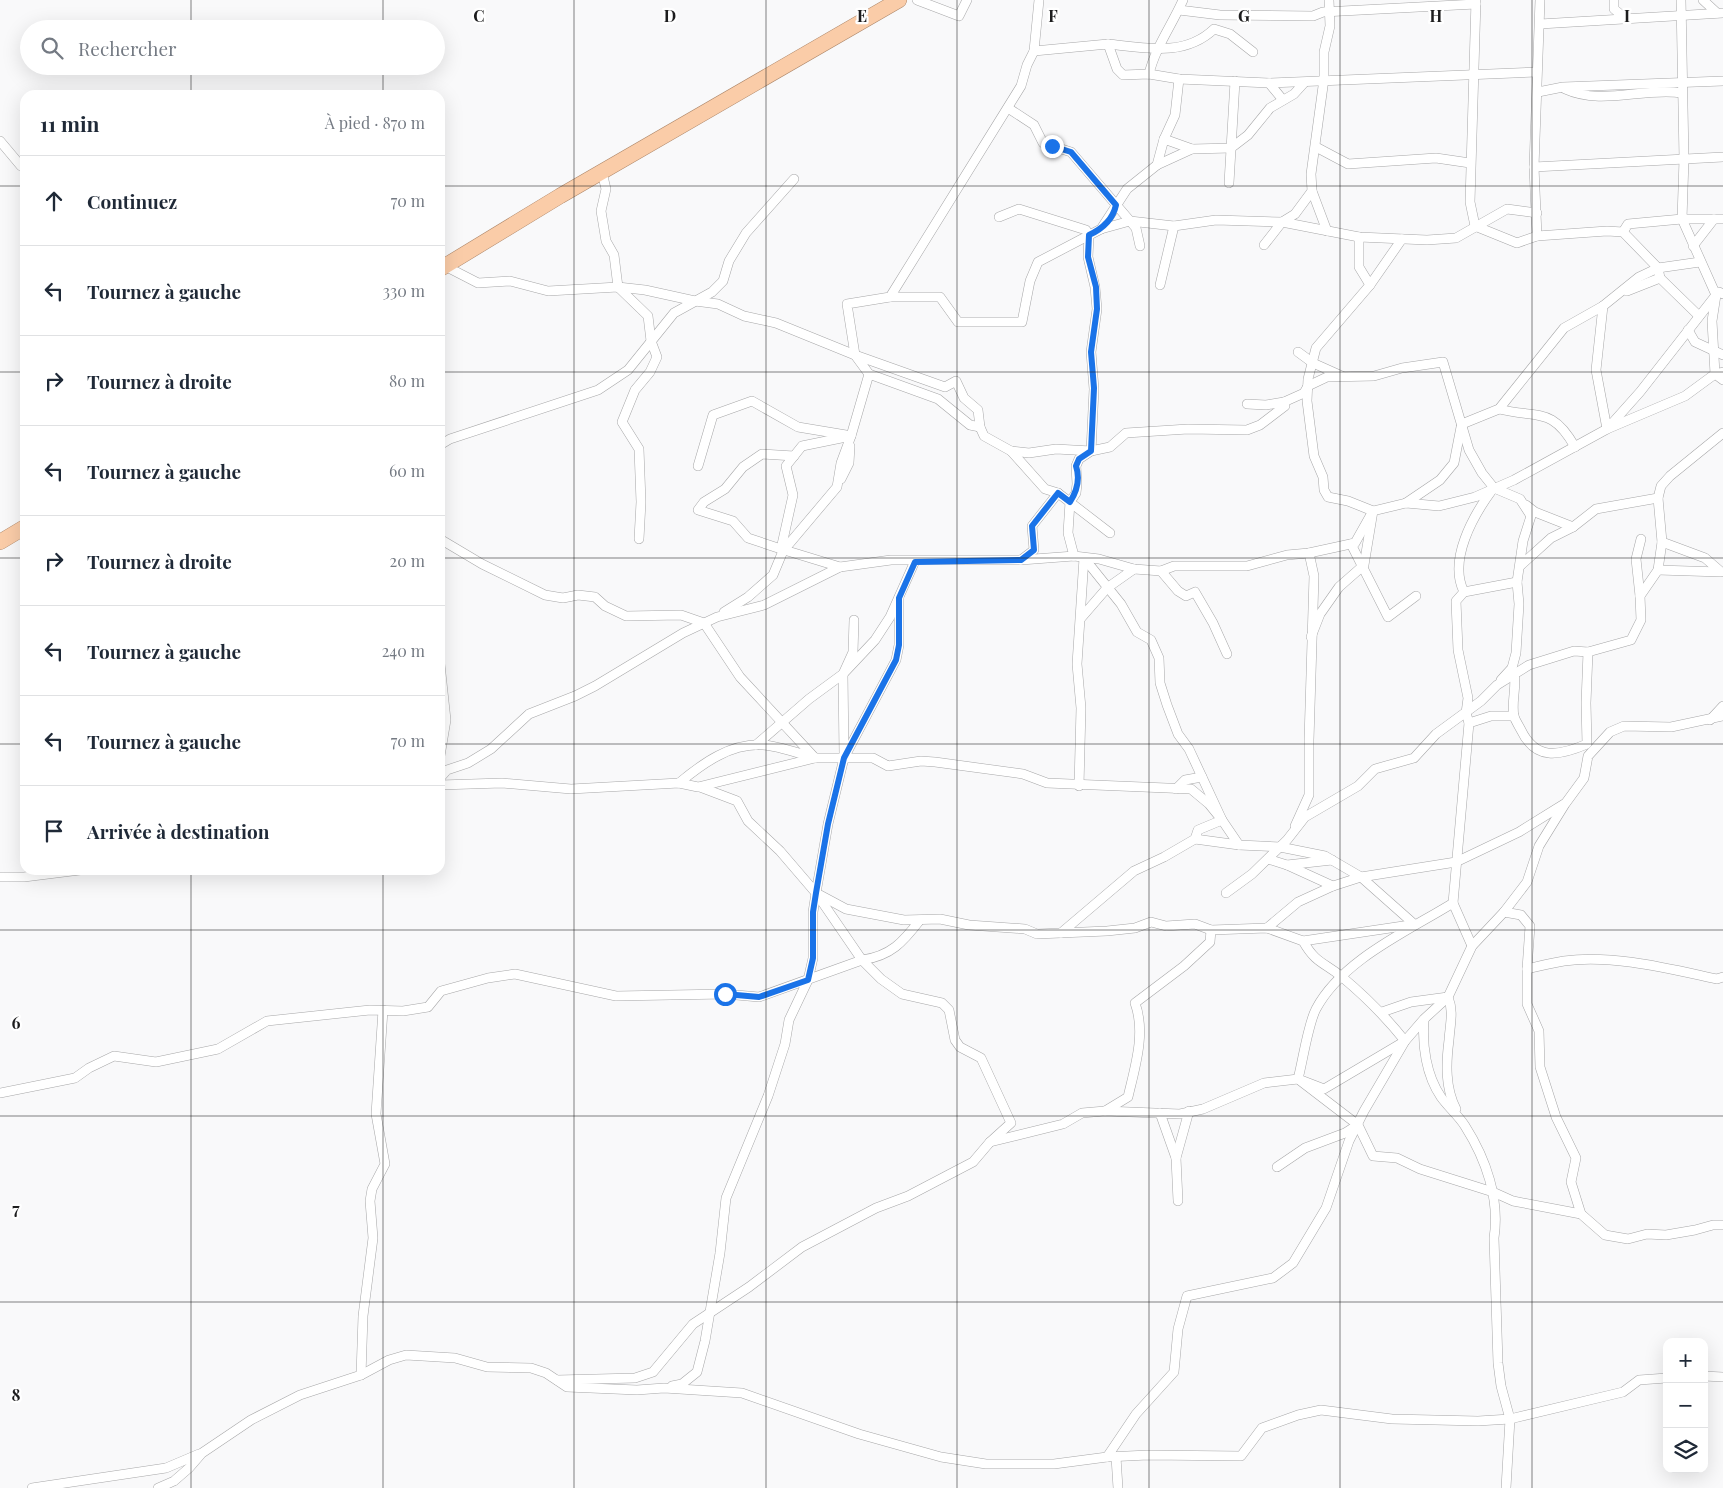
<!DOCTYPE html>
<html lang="fr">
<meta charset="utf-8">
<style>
:root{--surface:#fff;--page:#f2f2f3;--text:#1f2937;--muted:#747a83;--line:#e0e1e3}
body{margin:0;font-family:"Playfair Display",serif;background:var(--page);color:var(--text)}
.controls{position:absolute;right:15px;bottom:15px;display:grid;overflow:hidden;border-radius:10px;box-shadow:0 5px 20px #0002}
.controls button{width:45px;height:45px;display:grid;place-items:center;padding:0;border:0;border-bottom:1px solid var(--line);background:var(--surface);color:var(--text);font:25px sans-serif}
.stop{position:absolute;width:15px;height:15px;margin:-11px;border:4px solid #1a73e8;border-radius:50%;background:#fff}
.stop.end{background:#1a73e8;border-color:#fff;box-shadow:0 1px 5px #0008}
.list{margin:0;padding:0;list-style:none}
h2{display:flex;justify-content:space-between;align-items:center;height:65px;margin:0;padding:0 20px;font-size:21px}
h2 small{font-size:16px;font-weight:400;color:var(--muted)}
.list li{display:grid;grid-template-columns:32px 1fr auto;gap:15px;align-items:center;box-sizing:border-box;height:90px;padding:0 20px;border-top:1px solid var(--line)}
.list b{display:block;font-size:19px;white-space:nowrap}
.list em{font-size:16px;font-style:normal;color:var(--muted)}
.icon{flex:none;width:28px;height:28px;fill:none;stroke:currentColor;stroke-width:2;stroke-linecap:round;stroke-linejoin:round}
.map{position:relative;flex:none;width:1723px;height:1488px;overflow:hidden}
.search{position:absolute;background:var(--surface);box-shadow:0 5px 20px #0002;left:20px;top:20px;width:425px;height:55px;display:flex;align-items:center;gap:12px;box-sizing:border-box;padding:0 18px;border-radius:28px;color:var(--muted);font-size:19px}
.panel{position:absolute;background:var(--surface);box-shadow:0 5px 20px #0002;left:20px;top:90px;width:425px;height:785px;border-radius:15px}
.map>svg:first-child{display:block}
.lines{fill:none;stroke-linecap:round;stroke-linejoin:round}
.minor-casing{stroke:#a7a7a8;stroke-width:10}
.trunk-casing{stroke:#ac8669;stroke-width:16}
.minor{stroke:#fff;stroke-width:9}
.trunk{stroke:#facca8;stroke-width:15}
.route{stroke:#1a73e8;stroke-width:6}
.grid{fill:none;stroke:#1d1d1e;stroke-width:1;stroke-opacity:0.55}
.grid-label{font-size:16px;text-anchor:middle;font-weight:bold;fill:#1d1d1e;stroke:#fff;stroke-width:4.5;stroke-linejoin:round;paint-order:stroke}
</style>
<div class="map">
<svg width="1723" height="1488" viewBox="0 0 1723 1488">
<rect width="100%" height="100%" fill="#f9f9fa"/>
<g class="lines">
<g class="minor-casing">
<g id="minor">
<path d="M917,0L959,16L967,0"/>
<path d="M1476,0L1470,202L1475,226L1517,243L1537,236"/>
<path d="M1540,0L1534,167L1537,236L1607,231L1623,232L1658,268L1660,278L1699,316"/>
<path d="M1614,0V9L1625,18"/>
<path d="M1681,0L1684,159L1682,219L1716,295L1712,321L1715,374L1723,380"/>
<path d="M1703,0L1717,13"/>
<path d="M1179,10L1220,15L1313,16L1323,12L1476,4"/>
<path d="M1540,24L1723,13"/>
<path d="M1108,44C1145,48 1185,57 1214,29L1230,34L1253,52"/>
<path d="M1034,51L1108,44L1117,69L1123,75L1149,74L1179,79L1269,83L1536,72"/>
<path d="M1149,74C1155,48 1172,25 1183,0"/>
<path d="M1269,83L1283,100"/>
<path d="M1565,89C1602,106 1643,87 1682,93"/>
<path d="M1538,92L1563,87L1723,81"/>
<path d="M1008,108L1034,125L1043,143L1071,152L1136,228L1140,246"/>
<path d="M1164,139L1192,149"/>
<path d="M0,141L21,166H25"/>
<path d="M1316,147L1348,164L1436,158L1470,163"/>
<path d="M1157,165L1192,149L1231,148L1248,135L1270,108L1294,94L1304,83"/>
<path d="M1534,167L1723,157"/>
<path d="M602,172L606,189L601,211L606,241L614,255L618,287L648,316L651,341L657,357L650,372L635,390L622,422L639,449L641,502L639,539"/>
<path d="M1229,183L1235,81"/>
<path d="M1312,191L1327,231"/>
<path d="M999,217L1019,209L1086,230L1089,235L1088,257L1095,287L1097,309L1091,352L1094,389L1091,451L1056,449L1029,453L1011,451"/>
<path d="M1101,229L1127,189L1157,165L1164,139L1175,115L1179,79"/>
<path d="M1623,232L1628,224L1682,219H1723"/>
<path d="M1264,245L1282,222L1295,214L1312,191L1311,174L1324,79V52L1330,26L1329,0"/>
<path d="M1693,246L1714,219"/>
<path d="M1700,262L1658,268L1639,277L1603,306L1596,370L1607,429L1640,392L1716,295L1719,292L1723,294"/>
<path d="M445,266L478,283L510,281L548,291L618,287L645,290L695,301L718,304L744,316L776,323L855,355L945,387L956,381L964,398L978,410L980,427L984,436L1011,451L1045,489L1058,493L1110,533"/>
<path d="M1160,285L1174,226"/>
<path d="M1370,285L1402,239"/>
<path d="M1627,291L1660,278"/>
<path d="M890,297H940L958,322H1022L1030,281L1038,262L1101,229L1130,221L1174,226L1216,220L1282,222L1359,237L1427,240L1456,238L1507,209L1537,213"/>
<path d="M1688,330L1695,342L1723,355"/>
<path d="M1298,352L1313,363L1342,376"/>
<path d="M869,374L938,399L970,425L980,427"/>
<path d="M1247,404L1266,405L1284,402L1304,393L1308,386L1327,377L1374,376L1402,368L1443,362L1469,450L1482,473L1494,488L1520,499L1531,516L1523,541L1517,582L1519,604L1516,653L1512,668L1501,680"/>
<path d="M1499,409C1538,419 1552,406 1575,447"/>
<path d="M1462,424L1499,409L1564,328L1603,306"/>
<path d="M440,445L450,439L598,390L628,370L674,313L712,292L723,281L729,261L746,233L794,179"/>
<path d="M698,466L713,415L752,401L798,427L846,435"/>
<path d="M841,479L849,463L850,446"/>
<path d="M1406,503L1440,480L1454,463L1461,427"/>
<path d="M1526,505L1535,512L1573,527L1596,509L1658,498"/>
<path d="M440,539L482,564L545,595L563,598L578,595L595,597L605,606L626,616L681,615L704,623L740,677L815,758"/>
<path d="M1662,542L1705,558L1720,571"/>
<path d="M1351,544L1388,617L1416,596"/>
<path d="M781,549L748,538L733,521L698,510L704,502L725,489L743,467L762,454L794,456"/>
<path d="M1074,556L1068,533L1070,502L1076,493L1077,484L1076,466L1079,459L1091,451L1110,447L1126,433L1188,429L1247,430L1260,425L1285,406L1284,402"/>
<path d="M1084,558L1121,604L1137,632L1151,640L1159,658L1160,683L1167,705L1178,734L1189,749L1222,820L1239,845"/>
<path d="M1021,560L1034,550L1032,526L1058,493"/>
<path d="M1520,566L1551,538L1573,527"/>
<path d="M840,567L781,549L793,495L786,466L802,446L851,436L869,374L855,355L847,304L890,297L1021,86L1027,65L1034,51L1039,0"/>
<path d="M1658,570L1721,572"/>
<path d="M1161,571L1178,591L1186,596L1195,592L1213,623L1227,654"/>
<path d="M1464,592C1448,560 1473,516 1492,490"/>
<path d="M1640,596L1636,559L1641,539"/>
<path d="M724,612L748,597L773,575L783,551L837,487L841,463L851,436"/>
<path d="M1081,618L1107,588L1134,569"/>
<path d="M1311,637L1320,614L1339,587L1364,565L1373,511L1348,501L1328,497L1324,490L1323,477L1314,456L1307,401L1308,379L1316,348L1370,285L1359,267V237"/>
<path d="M440,664L446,720L440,756"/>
<path d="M1514,673C1517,687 1511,702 1514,716C1515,720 1519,726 1521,730C1536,761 1559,756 1587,744L1586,703L1588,652"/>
<path d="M1710,720L1723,706"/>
<path d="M1469,723L1491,716H1514"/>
<path d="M756,745L809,699L843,674L875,640L890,617L915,561"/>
<path d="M844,755L843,674L853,652L854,620"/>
<path d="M440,778L447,770L468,763L491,749L529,714L575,696L595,686L683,633L717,617L764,605L840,567L891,560H1021L1074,556L1099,559L1134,569L1161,571L1174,566H1247L1287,555L1309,553L1355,543L1373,511L1406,503L1439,506L1475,497L1514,480L1607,429L1685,396L1715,374L1723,372"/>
<path d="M679,783C703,763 731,743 763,745C779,746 797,753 812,757"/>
<path d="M440,785L502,783L571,789L679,783L698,787L815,758H873L888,766L921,761L935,762L1023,774L1047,783L1191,789L1209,804L1222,820L1198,830L1195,839L1239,845L1280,847L1325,856L1361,877L1414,924"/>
<path d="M1079,786L1081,708L1077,664L1084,558"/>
<path d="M1176,789L1185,780L1202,777"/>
<path d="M1295,826L1309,795V740L1314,576L1309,553"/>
<path d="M1268,859L1287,865L1332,860"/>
<path d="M1287,865L1333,886"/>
<path d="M0,877H24L80,870"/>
<path d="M1226,893L1252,874L1287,840L1305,817L1358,786L1375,769L1414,758L1436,734L1481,701L1497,685L1529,665L1574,651L1588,652L1631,640L1641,620L1640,596L1658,570L1662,542L1658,498L1661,486L1670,476L1723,433"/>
<path d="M818,894L846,909L904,920L940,919L969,925L1025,929L1037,934L1107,931L1135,928L1151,922L1166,926L1195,924L1211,930L1267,928L1303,941L1410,925"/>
<path d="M1453,903L1472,946"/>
<path d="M1504,912L1521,915L1530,926L1527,969V1004L1539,1031L1540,1067L1556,1117L1576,1158L1571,1182L1581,1214"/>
<path d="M1267,928L1298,902L1333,886L1361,877L1456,862L1519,832L1564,804"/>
<path d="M1061,933L1134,871L1164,857L1195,839"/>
<path d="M1303,941C1316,964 1324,962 1342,977C1366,997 1386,1017 1405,1041L1324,1089L1298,1079C1303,1060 1308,1024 1316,1009C1342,960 1408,931 1453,903L1469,723L1466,713L1468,698L1458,650L1456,601L1464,592L1517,582"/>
<path d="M1527,969C1539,966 1552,963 1564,961C1612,954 1670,969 1717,979L1723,977"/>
<path d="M1382,1012L1411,1002L1448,997C1454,1012 1450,1024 1449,1040C1446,1063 1445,1088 1456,1109"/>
<path d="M1424,1020C1422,1045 1426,1075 1441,1097C1448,1107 1458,1115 1465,1126C1486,1159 1500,1199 1494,1238L1498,1363L1501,1386L1510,1419L1506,1488"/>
<path d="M0,1093L75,1078L89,1068L114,1056L156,1062L218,1049L267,1021L370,1010L403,1011L428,1007L441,991L488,978L515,974L616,996L725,994L759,997L862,960C891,956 903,942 920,920"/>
<path d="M1105,1111L1128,1097C1135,1067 1146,1033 1135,1003L1184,966L1210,942L1211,930"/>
<path d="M1160,1113L1176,1158"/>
<path d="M990,1142L1063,1124L1082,1113L1105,1111L1180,1114L1203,1109L1264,1083L1298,1079L1358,1125L1373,1156L1397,1158L1420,1169L1493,1192L1513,1201L1581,1214L1605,1235L1628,1239L1647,1234L1666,1235L1695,1230L1713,1225H1723"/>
<path d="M1277,1167L1305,1148L1345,1133L1356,1126"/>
<path d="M1178,1201L1176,1158L1189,1111"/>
<path d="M361,1375L363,1316L373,1238L370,1201L372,1189L385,1164L376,1114L383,1010"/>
<path d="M1704,1376L1723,1377"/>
<path d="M557,1380L635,1378L653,1372L693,1324L749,1287L802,1247L876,1208L908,1196L973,1162L990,1142L1011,1123L981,1058L960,1047L955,1040L949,1010L942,1003L902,994L881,979L862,960L816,893L780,851L748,821L737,801L700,787"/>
<path d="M672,1386L682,1384L697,1372L705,1341L720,1253L726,1198L768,1096L785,1044L789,1020L808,980L813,958V912L816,893L828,824L844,758L896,660L899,645V598"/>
<path d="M1107,1457L1136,1414L1174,1372L1178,1329L1187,1296L1273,1278L1293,1263L1326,1208L1349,1141L1364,1111L1405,1041L1424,1019L1448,997L1472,946L1504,912L1527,882L1539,846L1565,804L1584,778L1588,756L1610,732L1624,726L1671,727L1723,716"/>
<path d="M1116,1457L1118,1488"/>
<path d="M32,1488L166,1468L199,1454"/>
<path d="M158,1488L174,1481L189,1468L202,1453L251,1420L300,1395L361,1375L389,1360L406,1355L455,1358L487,1367L531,1368L546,1373L567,1387L637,1390L664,1388L742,1393L859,1434L941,1457L986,1464H1054L1107,1457L1148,1455L1241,1456L1262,1428L1298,1415L1321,1410L1392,1419L1478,1421L1510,1419L1623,1392L1639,1380L1667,1378"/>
</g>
</g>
<g class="trunk-casing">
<g id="trunk">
<path d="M440,269L560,196L899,0"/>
<path d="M0,542L25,527"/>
</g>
</g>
<use href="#minor" class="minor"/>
<use href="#trunk" class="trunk"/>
</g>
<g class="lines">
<path class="route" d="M725,994L759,997L808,980L813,958V912L816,893L828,824L844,758L896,660L899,645V598L915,562L1021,560L1034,550L1032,526L1058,493L1070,502C1077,491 1080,478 1076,466L1079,459L1091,451L1094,388L1091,352L1097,309L1096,287L1088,257L1089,235C1102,229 1113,219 1116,205L1071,152L1052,146"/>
</g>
<path class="grid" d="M191,0V29M383,0V29M574,0V1488M766,0V1488M957,0V1488M1149,0V1488M1340,0V1488M1532,0V1488M191,66V95M383,66V95M0,186H25M440,186H1723M0,372H25M440,372H1723M0,558H25M440,558H1723M0,744H25M440,744H1723M191,870V1488M383,870V1488M0,930H1723M0,1116H1723M0,1302H1723"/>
<g class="grid-label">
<text x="479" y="22">C</text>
<text x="670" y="22">D</text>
<text x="862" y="22">E</text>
<text x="1053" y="22">F</text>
<text x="1244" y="22">G</text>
<text x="1436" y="22">H</text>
<text x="1627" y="22">I</text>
<text x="16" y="1029">6</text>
<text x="16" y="1215">7</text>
<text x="16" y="1401">8</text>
</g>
</svg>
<div class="controls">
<button>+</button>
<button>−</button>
<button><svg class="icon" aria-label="layers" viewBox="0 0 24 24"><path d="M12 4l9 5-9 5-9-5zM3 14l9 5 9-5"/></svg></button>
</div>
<div class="stop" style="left:725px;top:994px"></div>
<div class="stop end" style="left:1052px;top:146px"></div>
<div class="search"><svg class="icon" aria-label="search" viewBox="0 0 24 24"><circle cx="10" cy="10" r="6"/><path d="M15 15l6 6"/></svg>Rechercher</div>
<section class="panel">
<h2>11 min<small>À pied · 870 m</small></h2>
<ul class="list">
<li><svg class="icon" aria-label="ahead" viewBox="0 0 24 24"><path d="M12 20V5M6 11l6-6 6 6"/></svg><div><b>Continuez</b></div><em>70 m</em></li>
<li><svg class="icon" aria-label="left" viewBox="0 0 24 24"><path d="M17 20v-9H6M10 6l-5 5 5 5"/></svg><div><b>Tournez à gauche</b></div><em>330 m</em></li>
<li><svg class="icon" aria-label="right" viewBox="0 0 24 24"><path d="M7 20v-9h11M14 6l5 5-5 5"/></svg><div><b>Tournez à droite</b></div><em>80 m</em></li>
<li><svg class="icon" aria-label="left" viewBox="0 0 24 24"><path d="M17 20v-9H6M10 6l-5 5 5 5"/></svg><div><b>Tournez à gauche</b></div><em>60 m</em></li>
<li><svg class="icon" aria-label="right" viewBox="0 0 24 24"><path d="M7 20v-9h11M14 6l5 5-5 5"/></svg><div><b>Tournez à droite</b></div><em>20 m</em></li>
<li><svg class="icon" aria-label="left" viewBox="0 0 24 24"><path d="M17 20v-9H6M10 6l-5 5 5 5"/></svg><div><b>Tournez à gauche</b></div><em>240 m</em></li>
<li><svg class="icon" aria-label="left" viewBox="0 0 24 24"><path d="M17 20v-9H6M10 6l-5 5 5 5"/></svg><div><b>Tournez à gauche</b></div><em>70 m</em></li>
<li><svg class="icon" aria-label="arrive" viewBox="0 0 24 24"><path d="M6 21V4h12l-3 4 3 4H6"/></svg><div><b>Arrivée à destination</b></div></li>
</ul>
</section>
</div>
